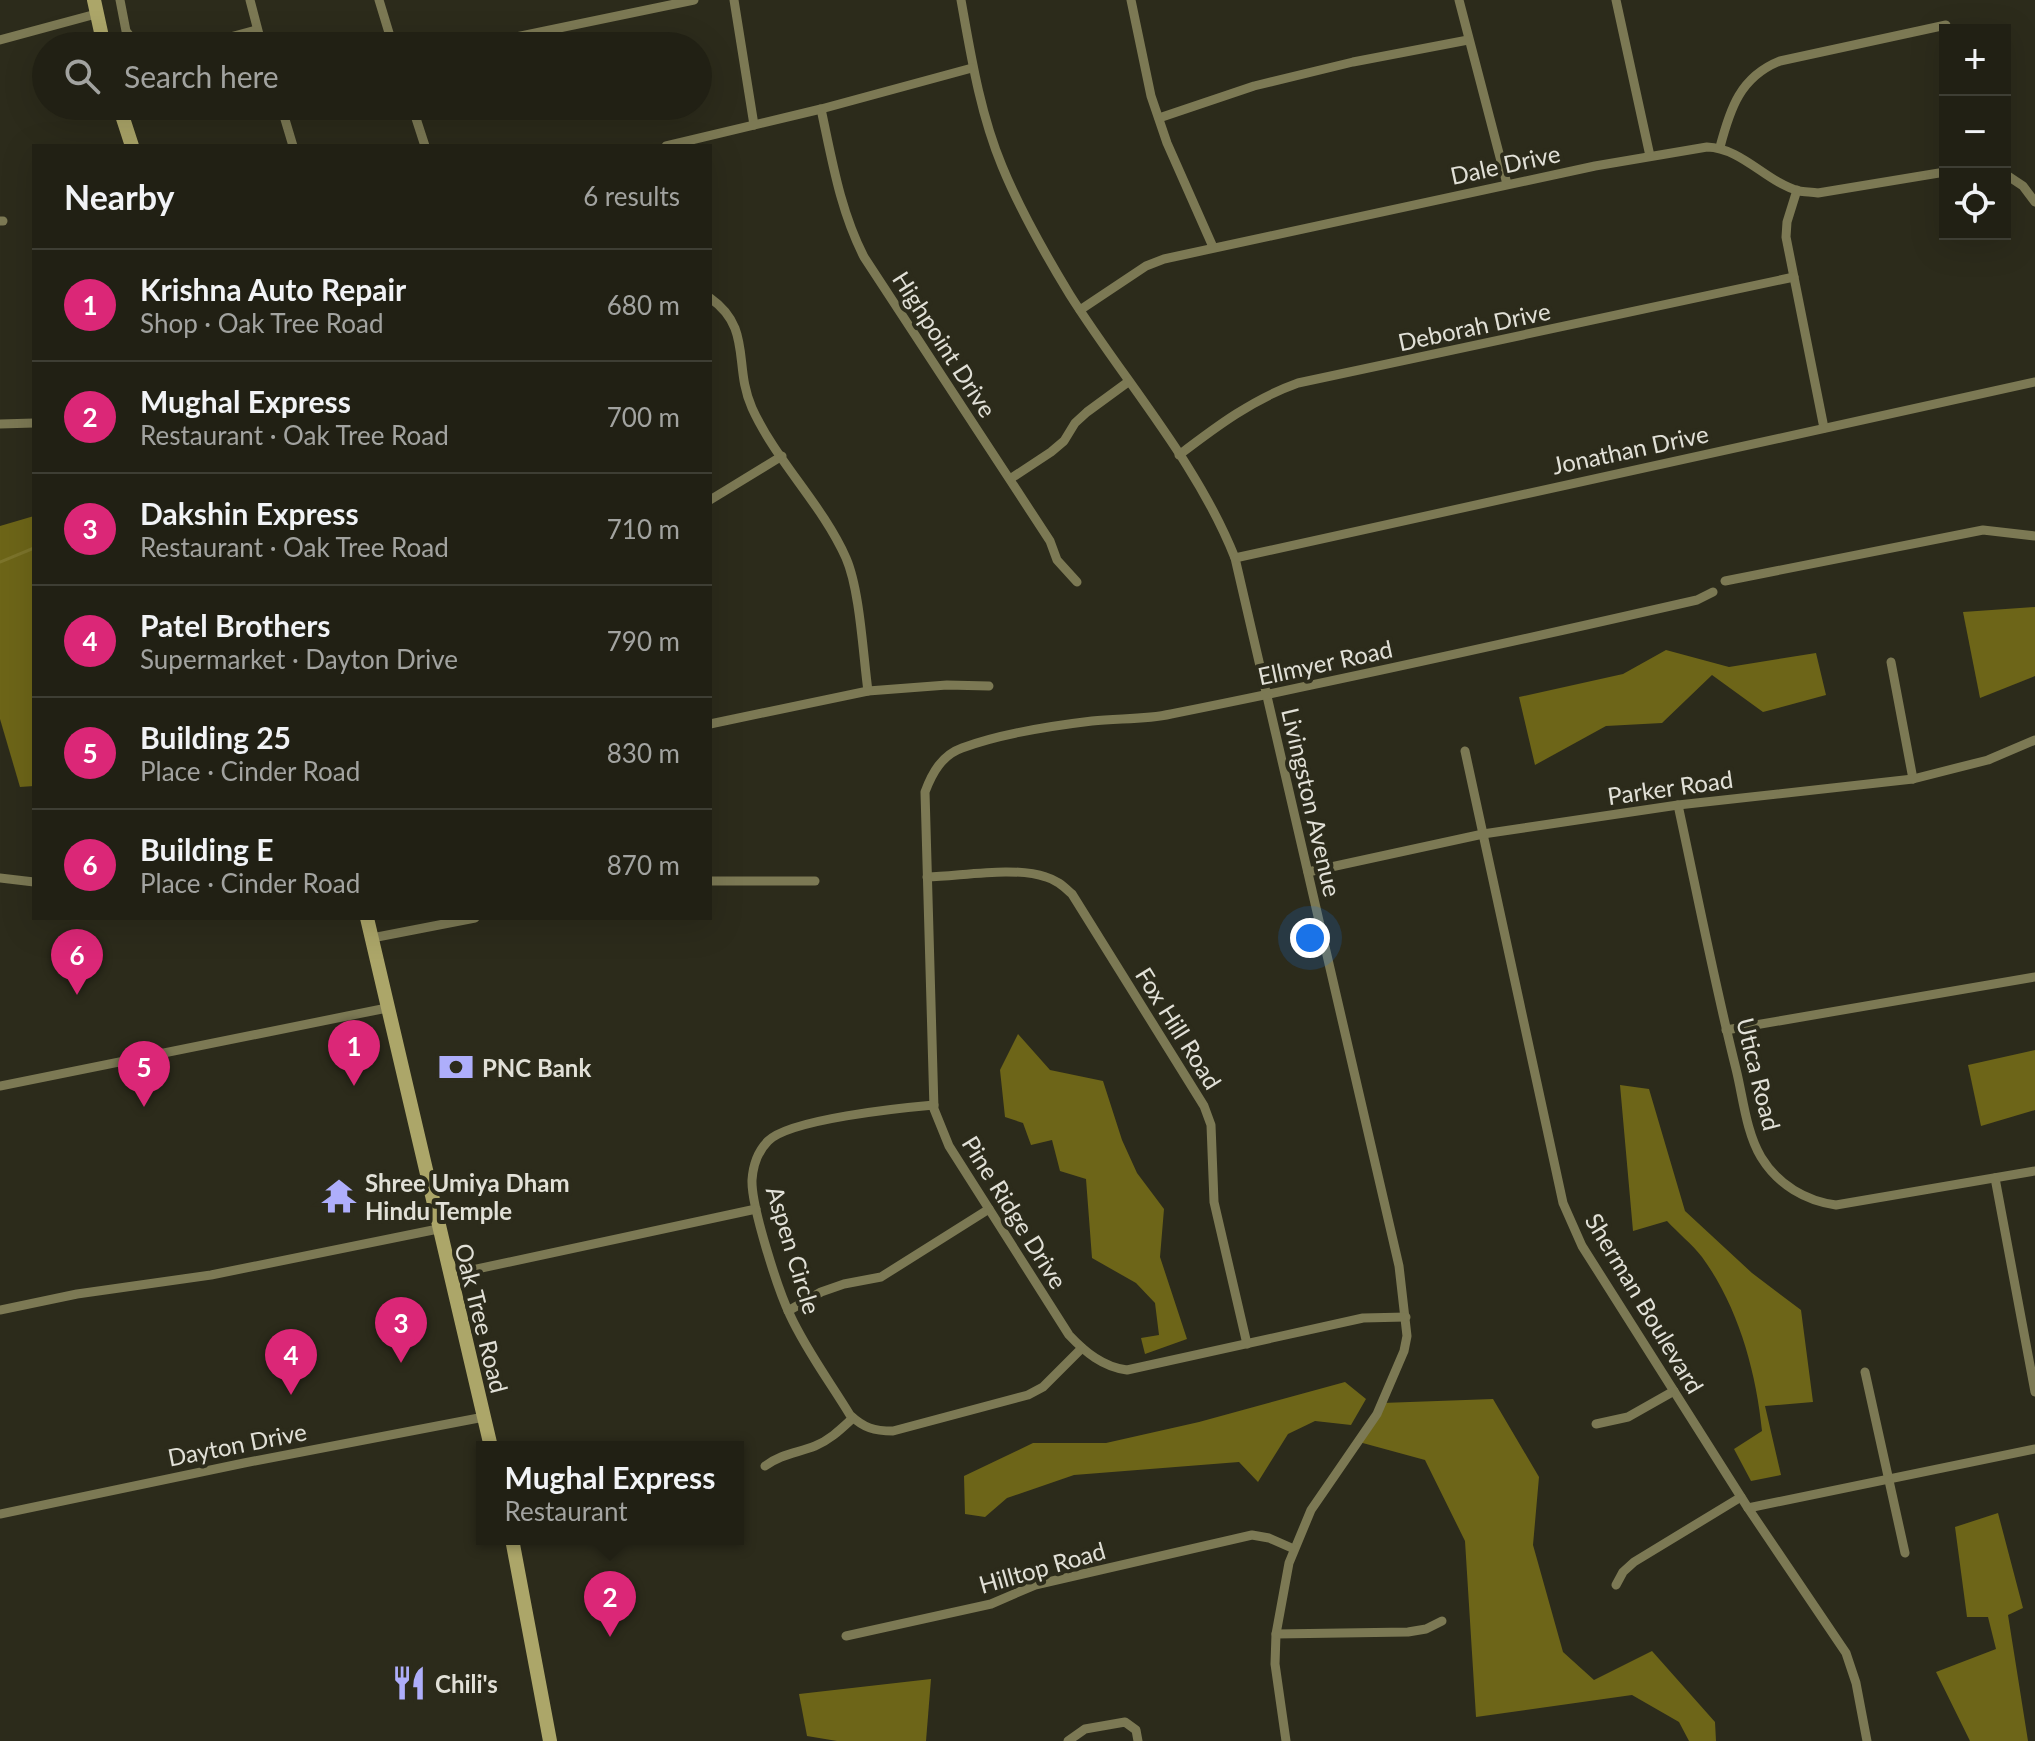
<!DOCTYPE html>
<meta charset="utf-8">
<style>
:root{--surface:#212014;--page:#29281d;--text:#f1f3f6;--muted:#a2a3a0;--line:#3e3e34;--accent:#db2777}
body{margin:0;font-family:Lato,sans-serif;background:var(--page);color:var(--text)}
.controls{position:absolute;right:24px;top:24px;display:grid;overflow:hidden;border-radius:0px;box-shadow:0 8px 32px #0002}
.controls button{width:72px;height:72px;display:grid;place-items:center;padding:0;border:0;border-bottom:2px solid var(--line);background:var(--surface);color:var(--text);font:40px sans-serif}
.you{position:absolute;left:1310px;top:938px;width:28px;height:28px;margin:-20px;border:6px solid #fff;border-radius:50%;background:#1a73e8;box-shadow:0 0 0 12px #1a73e833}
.badge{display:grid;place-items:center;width:52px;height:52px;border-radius:50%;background:var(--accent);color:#fff;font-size:26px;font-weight:700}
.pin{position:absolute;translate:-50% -66px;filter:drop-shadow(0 2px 4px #0008)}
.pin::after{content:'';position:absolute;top:42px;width:28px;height:24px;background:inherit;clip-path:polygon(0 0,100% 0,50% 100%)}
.popup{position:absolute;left:476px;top:1441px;width:268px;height:104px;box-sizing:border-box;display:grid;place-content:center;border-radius:0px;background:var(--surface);filter:drop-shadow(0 2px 6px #0005);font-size:26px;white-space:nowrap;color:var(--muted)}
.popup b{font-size:30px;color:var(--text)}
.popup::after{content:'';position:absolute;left:50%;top:100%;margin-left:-16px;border:16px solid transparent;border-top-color:var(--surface)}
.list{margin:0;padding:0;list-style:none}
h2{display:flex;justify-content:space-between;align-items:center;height:104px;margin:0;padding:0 32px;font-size:34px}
h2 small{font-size:26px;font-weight:400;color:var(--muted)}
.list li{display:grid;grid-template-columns:52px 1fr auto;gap:24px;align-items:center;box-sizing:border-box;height:112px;padding:0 32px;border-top:2px solid var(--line)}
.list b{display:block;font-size:30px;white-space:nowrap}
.list p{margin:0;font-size:26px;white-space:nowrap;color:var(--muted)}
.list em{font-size:26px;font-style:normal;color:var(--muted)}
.icon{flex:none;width:44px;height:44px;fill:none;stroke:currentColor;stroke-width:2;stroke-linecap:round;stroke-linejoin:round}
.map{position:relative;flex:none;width:2035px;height:1741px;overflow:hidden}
.search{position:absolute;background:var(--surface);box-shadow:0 8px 32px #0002;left:32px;top:32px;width:680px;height:88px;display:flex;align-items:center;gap:20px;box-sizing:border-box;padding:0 28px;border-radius:44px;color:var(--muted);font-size:30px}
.panel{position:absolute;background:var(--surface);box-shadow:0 8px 32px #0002;left:32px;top:144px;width:680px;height:776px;border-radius:0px}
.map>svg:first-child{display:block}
.forest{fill:#6d6518}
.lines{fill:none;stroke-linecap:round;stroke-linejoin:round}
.stream{stroke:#7c742b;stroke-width:3}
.minor{stroke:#7c7954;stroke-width:9}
.secondary{stroke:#aca669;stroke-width:14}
.labels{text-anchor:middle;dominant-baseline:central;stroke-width:8;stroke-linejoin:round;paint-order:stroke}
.street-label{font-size:24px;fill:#e1e0d7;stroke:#2c2b1b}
.poi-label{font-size:24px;font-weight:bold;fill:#e1e0d7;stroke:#2c2b1b;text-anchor:start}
</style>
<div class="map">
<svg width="2035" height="1741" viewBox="0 0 2035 1741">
<rect width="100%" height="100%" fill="#2c2b1b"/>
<g class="forest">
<path d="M34,516V786L20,787L0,719V526Z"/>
<path d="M2035,607V676L1980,698L1963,612Z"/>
<path d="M1666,650L1729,667L1816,653L1826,695L1763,712L1712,675L1662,723L1606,726L1535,765L1519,697L1623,674Z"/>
<path d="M1018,1034L1050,1070L1103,1081L1122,1140L1137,1173L1164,1209L1160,1257L1187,1339L1145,1354L1141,1338L1159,1335L1155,1303L1136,1283L1092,1258L1086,1179L1060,1171L1052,1140L1031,1145L1023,1123L1005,1117L1000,1070Z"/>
<path d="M2035,1050V1110L1981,1126L1968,1065Z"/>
<path d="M1620,1085L1649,1089L1685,1211L1752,1273L1801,1310L1813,1402L1765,1406L1781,1475L1751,1481L1734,1449L1762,1431C1756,1371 1738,1306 1702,1257C1692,1244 1678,1233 1667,1221L1633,1231Z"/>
<path d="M1345,1382L1366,1399L1351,1425L1315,1421L1288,1434L1258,1482L1239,1462L1074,1475L1007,1498L985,1517L965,1514L964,1476L1033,1443H1106L1199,1422Z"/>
<path d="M1493,1399L1539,1477L1533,1545L1563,1652L1594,1680L1652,1651L1715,1722L1716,1741H1689L1679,1722L1632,1695L1476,1717L1465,1541L1425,1460L1359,1442L1382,1403Z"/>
<path d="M1998,1513L2023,1608L2008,1615L2028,1741H1970L1936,1672L1996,1649L1988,1617H1967L1955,1527Z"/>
<path d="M931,1679L926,1741H837L807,1736L799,1694Z"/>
</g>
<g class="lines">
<path class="stream" d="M0,562L34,548"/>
<g class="minor">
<path d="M120,0L126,31L138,46"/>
<path d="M250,0L262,46"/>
<path d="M379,0L393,46"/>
<path d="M734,0L754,125"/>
<path d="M961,0C971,56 980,113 1002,166C1020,210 1045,254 1070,295C1125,382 1197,462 1235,558L1399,1266L1407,1336L1404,1351L1377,1414L1311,1510L1289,1563L1276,1634L1275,1664L1286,1741"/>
<path d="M1131,0L1151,96L1167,143L1213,247"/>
<path d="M1459,0L1507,184"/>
<path d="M1616,0L1650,156"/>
<path d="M0,40L96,14"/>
<path d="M197,46L256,30"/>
<path d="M472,46L694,0"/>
<path d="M281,106L293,146"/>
<path d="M412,106L425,146"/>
<path d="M821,109C832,160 840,210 864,257L1050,541L1057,560L1077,582"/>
<path d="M1159,118L1254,86L1353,62L1468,40"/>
<path d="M666,146L821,109L972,68"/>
<path d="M1720,147C1730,109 1740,77 1780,61L1946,25"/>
<path d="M2005,174L2023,186L2035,202"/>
<path d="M1797,190L1787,222L1786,237L1824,428"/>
<path d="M0,221H3"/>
<path d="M710,298C753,328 733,366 752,408C776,461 822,504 846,558C860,590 863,655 868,691"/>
<path d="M1080,310L1146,266L1164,259L1595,166L1707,147C1742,148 1766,182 1799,191C1804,192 1812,192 1818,193L1945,172"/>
<path d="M0,424L34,423"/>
<path d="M1179,455C1217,426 1253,399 1298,383L1794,277"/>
<path d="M1010,479L1051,452L1064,441L1075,423L1087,412L1128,382"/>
<path d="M710,500L782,456"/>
<path d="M1235,558L2035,382"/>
<path d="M1725,581L1983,530L2035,536"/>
<path d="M1891,662L1913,779"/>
<path d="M710,724L868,691L947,685L989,686"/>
<path d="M1465,751L1563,1203L1582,1246L1748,1508L1846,1653L1856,1683L1867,1741"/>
<path d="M1678,805C1697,893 1714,981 1736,1069C1743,1097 1746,1132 1761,1157C1778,1185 1806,1201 1836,1205L2035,1171"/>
<path d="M1308,872L1483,834L1678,805L1913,779L1988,760L2035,740"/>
<path d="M927,877C962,876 1014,866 1046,877C1057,880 1064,887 1072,894L1204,1106L1211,1125L1214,1202L1247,1344"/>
<path d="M0,878L34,882"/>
<path d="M710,881H815"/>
<path d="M372,938L475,918"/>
<path d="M1726,1030L2035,977"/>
<path d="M0,1086L387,1008"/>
<path d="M934,1105C900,1108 790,1119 768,1141C758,1151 753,1166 752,1180C751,1206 778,1290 790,1315C806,1350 830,1382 850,1415C864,1428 874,1431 893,1431L1028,1395L1043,1387L1082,1348"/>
<path d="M1995,1178L2035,1392"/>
<path d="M449,1275L756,1209"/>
<path d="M0,1310L77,1294L211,1275L438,1229"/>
<path d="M788,1311L821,1292L844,1284L881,1277L989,1209"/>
<path d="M1406,1317L1363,1318L1127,1370C1103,1367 1085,1352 1069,1335L949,1146L934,1109L925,792C932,773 942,755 962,748C1002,733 1050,726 1092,721C1119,718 1144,720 1171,714C1347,679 1521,640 1697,600L1713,592"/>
<path d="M1865,1372L1905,1553"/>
<path d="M1596,1424L1628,1417L1674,1391"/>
<path d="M765,1466C781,1454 797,1453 815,1446C830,1440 841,1429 853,1418"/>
<path d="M1748,1508L2035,1449"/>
<path d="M0,1514L244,1463L484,1417"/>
<path d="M1616,1585L1623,1572L1634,1562L1741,1497"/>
<path d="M1276,1634L1408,1632L1426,1629L1442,1621"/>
<path d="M846,1636L991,1604L1035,1585L1252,1535L1269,1538L1294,1549"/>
<path d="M1068,1741L1085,1729L1125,1722L1136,1730L1138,1741"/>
</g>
<g class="secondary">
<path d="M94,0L104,46"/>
<path d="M119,106L132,146"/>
<path d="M367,918L491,1447"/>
<path d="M512,1539L550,1741"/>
</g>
</g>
<defs>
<g id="bank-bare" transform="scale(2.76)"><path d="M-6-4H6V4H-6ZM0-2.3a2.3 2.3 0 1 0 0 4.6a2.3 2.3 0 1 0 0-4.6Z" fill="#aeaefb" stroke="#2c2b1b" stroke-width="2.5" paint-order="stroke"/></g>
<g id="temple-bare" transform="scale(2.76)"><path d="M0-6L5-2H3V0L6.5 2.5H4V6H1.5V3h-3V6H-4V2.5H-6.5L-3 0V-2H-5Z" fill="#aeaefb" stroke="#2c2b1b" stroke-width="2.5" paint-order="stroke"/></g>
<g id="restaurant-bare" transform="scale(2.76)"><path d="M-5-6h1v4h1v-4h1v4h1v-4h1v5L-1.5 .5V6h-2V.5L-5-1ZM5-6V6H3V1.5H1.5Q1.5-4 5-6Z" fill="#aeaefb" stroke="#2c2b1b" stroke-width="2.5" paint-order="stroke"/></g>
</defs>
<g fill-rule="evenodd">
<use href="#bank-bare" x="456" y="1067"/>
<use href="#temple-bare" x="339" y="1196"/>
<use href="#restaurant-bare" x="409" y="1683"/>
</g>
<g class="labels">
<g class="street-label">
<text transform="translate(1505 164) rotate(-12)">Dale Drive</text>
<text transform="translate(1474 326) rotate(-12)">Deborah Drive</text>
<text transform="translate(945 344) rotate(57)">Highpoint Drive</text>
<text transform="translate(1630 449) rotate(-12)">Jonathan Drive</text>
<text transform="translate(1325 662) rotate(-12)">Ellmyer Road</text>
<text transform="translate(1670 787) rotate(-8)">Parker Road</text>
<text transform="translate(1312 802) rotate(77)">Livingston Avenue</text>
<text transform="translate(1179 1028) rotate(58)">Fox Hill Road</text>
<text transform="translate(1759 1074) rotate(76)">Utica Road</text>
<text transform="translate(1015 1212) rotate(58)">Pine Ridge Drive</text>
<text transform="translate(794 1250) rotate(73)">Aspen Circle</text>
<text transform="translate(1645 1303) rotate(59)">Sherman Boulevard</text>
<text transform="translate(482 1318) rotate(76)">Oak Tree Road</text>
<text transform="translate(237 1444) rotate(-11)">Dayton Drive</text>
<text transform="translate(1042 1567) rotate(-16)">Hilltop Road</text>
</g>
<g class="poi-label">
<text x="482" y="1067">PNC Bank</text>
<text x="365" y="1182">Shree Umiya Dham<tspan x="365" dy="28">Hindu Temple</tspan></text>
<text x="435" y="1683">Chili's</text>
</g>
</g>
</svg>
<div class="controls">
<button>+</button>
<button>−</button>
<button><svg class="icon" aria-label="locate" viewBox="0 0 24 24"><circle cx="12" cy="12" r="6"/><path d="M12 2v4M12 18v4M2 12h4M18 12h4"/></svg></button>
</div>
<div class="you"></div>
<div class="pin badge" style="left:354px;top:1086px">1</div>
<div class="pin badge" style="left:610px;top:1637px">2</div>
<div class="popup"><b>Mughal Express</b>Restaurant</div>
<div class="pin badge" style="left:401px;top:1363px">3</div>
<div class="pin badge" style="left:291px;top:1395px">4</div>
<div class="pin badge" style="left:144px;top:1107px">5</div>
<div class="pin badge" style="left:77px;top:995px">6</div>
<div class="search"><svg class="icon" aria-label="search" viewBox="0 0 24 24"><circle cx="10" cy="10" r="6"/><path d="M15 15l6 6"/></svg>Search here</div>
<section class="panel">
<h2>Nearby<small>6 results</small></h2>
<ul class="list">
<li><span class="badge">1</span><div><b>Krishna Auto Repair</b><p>Shop · Oak Tree Road</p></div><em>680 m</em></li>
<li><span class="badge">2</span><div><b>Mughal Express</b><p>Restaurant · Oak Tree Road</p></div><em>700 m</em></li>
<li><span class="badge">3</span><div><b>Dakshin Express</b><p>Restaurant · Oak Tree Road</p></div><em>710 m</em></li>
<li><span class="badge">4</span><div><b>Patel Brothers</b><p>Supermarket · Dayton Drive</p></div><em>790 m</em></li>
<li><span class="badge">5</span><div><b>Building 25</b><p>Place · Cinder Road</p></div><em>830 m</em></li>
<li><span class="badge">6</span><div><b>Building E</b><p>Place · Cinder Road</p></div><em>870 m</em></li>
</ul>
</section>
</div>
